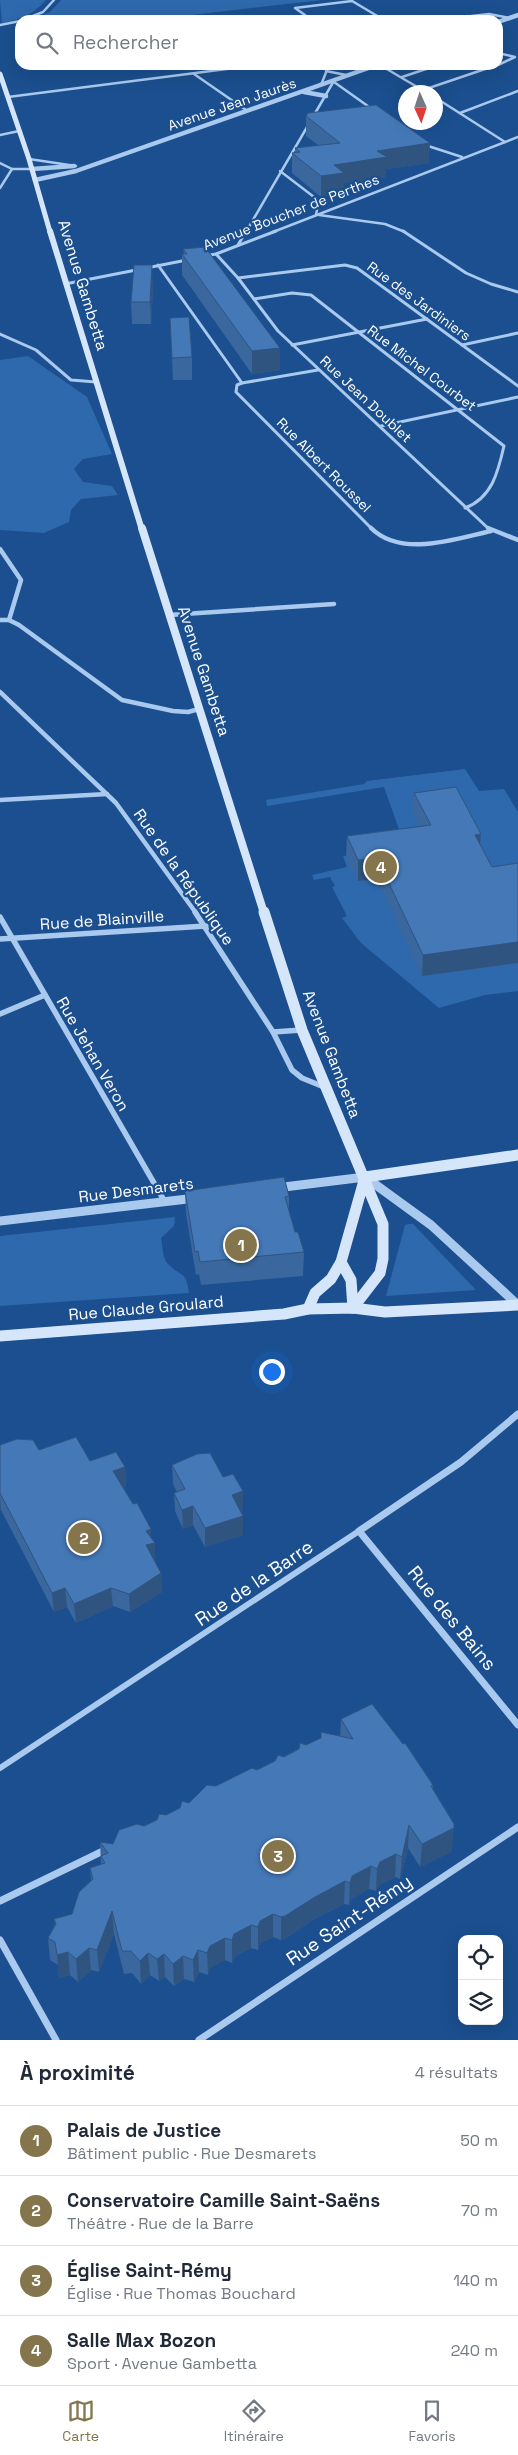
<!DOCTYPE html>
<html lang="fr">
<meta charset="utf-8">
<style>
:root{--surface:#fff;--page:#f2f2f3;--text:#1f2937;--muted:#747a83;--line:#e0e1e3;--accent:#84754c}
body{margin:0;font-family:"Space Grotesk",sans-serif;background:var(--page);color:var(--text)}
.controls{position:absolute;right:15px;bottom:15px;display:grid;overflow:hidden;border-radius:10px;box-shadow:0 5px 20px #0002}
.controls button{width:45px;height:45px;display:grid;place-items:center;padding:0;border:0;border-bottom:1px solid var(--line);background:var(--surface);color:var(--text);font:25px sans-serif}
.compass{position:absolute;left:398px;top:85px;width:45px;height:45px;border-radius:50%;background:var(--surface);box-shadow:0 5px 20px #0002;rotate:177deg}
.you{position:absolute;left:271px;top:1371px;width:18px;height:18px;margin:-12px;border:4px solid #fff;border-radius:50%;background:#1a73e8;box-shadow:0 0 0 8px #1a73e833}
.badge{display:grid;place-items:center;width:32px;height:32px;border-radius:50%;background:var(--accent);color:#fff;font-size:16px;font-weight:700}
.pin{position:absolute;translate:-50% -50%;border:2px solid #fff;box-shadow:0 1px 5px #0006}
.list{margin:0;padding:0;list-style:none}
h2{display:flex;justify-content:space-between;align-items:center;height:65px;margin:0;padding:0 20px;font-size:21px}
h2 small{font-size:16px;font-weight:400;color:var(--muted)}
.list li{display:grid;grid-template-columns:32px 1fr auto;gap:15px;align-items:center;box-sizing:border-box;height:70px;padding:0 20px;border-top:1px solid var(--line)}
.list b{display:block;font-size:19px;white-space:nowrap}
.list p{margin:0;font-size:16px;white-space:nowrap;color:var(--muted)}
.list em{font-size:16px;font-style:normal;color:var(--muted)}
.icon{flex:none;width:28px;height:28px;fill:none;stroke:currentColor;stroke-width:2;stroke-linecap:round;stroke-linejoin:round}
.map{position:relative;flex:none;width:518px;height:2040px;overflow:hidden}
.search{position:absolute;background:var(--surface);box-shadow:0 5px 20px #0002;left:15px;right:15px;top:15px;height:55px;display:flex;align-items:center;gap:12px;box-sizing:border-box;padding:0 18px;border-radius:15px;color:var(--muted);font-size:19px}
.sheet{height:345px;background:var(--surface)}
nav{display:flex;justify-content:space-around;align-items:center;box-sizing:border-box;height:70px;border-top:1px solid var(--line);background:var(--surface);font-size:14px;color:var(--muted)}
nav a{display:grid;justify-items:center;gap:2px}
nav .on{color:var(--accent)}
.map>svg:first-child{display:block}
.green{fill:#2e69ad}
.lines{fill:none;stroke-linecap:round;stroke-linejoin:round}
.pedestrian{stroke:#a9c9ee;stroke-width:6}
.minor-far4{stroke:#a9c9ee;stroke-width:2.5}
.minor-far3{stroke:#a9c9ee;stroke-width:3}
.minor-far2{stroke:#a9c9ee;stroke-width:4.5}
.minor-far1{stroke:#a9c9ee;stroke-width:5.5}
.minor{stroke:#a9c9ee;stroke-width:7}
.tertiary-far1{stroke:#a9c9ee;stroke-width:4.5}
.tertiary{stroke:#a9c9ee;stroke-width:9}
.secondary-far3{stroke:#d6e6fa;stroke-width:5}
.secondary-far2{stroke:#d6e6fa;stroke-width:6}
.secondary-far1{stroke:#d6e6fa;stroke-width:8}
.secondary{stroke:#d6e6fa;stroke-width:11}
.wall{fill:#3a679d}
.shaded-wall{fill:#305480}
.building{fill:#4478b7;stroke:#305480}
.labels{text-anchor:middle;dominant-baseline:central;stroke-width:4.5;stroke-linejoin:round;paint-order:stroke}
.far-street-label{font-size:14px;fill:#fff;stroke:#1b4f8f}
.street-label{font-size:16px;fill:#fff;stroke:#1b4f8f}
.near-street-label{font-size:19px;fill:#fff;stroke:#1b4f8f}
</style>
<div class="map">
<svg width="518" height="2040" viewBox="0 0 518 2040">
<rect width="100%" height="100%" fill="#1b4f8f"/>
<g class="green">
<path d="M0,0H46C33,15 20,19 2,23Z"/>
<path d="M61,0H322L148,20H32L50,12Z"/>
<path d="M28,356L87,397L112,454L83,459L74,469L83,482L112,486L118,495L81,499L71,510L69,522L44,533L0,530V360Z"/>
<path d="M465,769L479,791L504,789L518,812V991L485,995L439,1008L361,943L342,918L347,916L332,887L335,886L330,877L314,880L312,875L347,867L343,856L375,853L402,838L384,787L267,806L266,800L364,784L367,781Z"/>
<path d="M175,1217L174,1226L161,1238C163,1247 162,1259 169,1265C183,1278 186,1271 189,1293L0,1306V1236Z"/>
<path d="M409,1224H413L476,1290L386,1296L405,1225Z"/>
</g>
<g class="lines">
<path class="pedestrian" d="M0,1768L359,1531"/>
<g class="minor-far4">
<path d="M23,20L43,12L54,0"/>
<path d="M312,20L295,8L352,1L384,20"/>
<path d="M437,20L489,14L510,18"/>
<path d="M0,25L20,21"/>
<path d="M498,53L515,57L498,65"/>
<path d="M380,65L424,91"/>
<path d="M326,71L346,75"/>
<path d="M194,74L246,110"/>
<path d="M402,77L438,65"/>
<path d="M334,82L372,109"/>
<path d="M321,85L329,65"/>
<path d="M423,90L497,65"/>
<path d="M8,97L258,65"/>
<path d="M436,98L505,142"/>
<path d="M460,113L518,91"/>
<path d="M0,135L19,131"/>
<path d="M425,145L462,157"/>
<path d="M29,159L76,166"/>
<path d="M0,163L12,169"/>
<path d="M12,169H32"/>
<path d="M280,171L314,197L318,204L316,215"/>
<path d="M0,188L12,169"/>
<path d="M319,215L385,224L405,232"/>
<path d="M246,232L335,79"/>
<path d="M273,232L518,137"/>
</g>
<g class="minor-far3">
<path d="M403,231L466,273L491,284L518,292"/>
<path d="M238,245L246,231"/>
<path d="M216,254L238,278L278,331L490,530"/>
<path d="M205,256L216,254L276,231"/>
<path d="M158,265L242,383"/>
<path d="M238,278L345,265L357,268L518,386"/>
<path d="M65,284L187,260"/>
<path d="M254,299L292,293L311,295L504,446C498,472 492,498 465,508"/>
<path d="M0,334L36,350L71,380L96,382"/>
<path d="M292,345L427,319"/>
<path d="M462,345L518,333"/>
<path d="M318,370L242,383L237,385L236,392L373,530"/>
<path d="M381,426L518,397"/>
</g>
<g class="minor-far2">
<path d="M371,528C401,558 455,539 491,531"/>
<path d="M488,528L518,540"/>
<path d="M0,549L21,580L9,620"/>
<path d="M169,615L334,604"/>
<path d="M0,620H9L19,625L122,700L173,711L188,712L199,709"/>
<path d="M0,692L116,803L196,913"/>
<path d="M0,800L107,794"/>
</g>
<g class="minor-far1">
<path d="M195,912L273,1032L292,1070L302,1078L324,1087"/>
<path d="M0,917L165,1202"/>
<path d="M0,939L206,926"/>
<path d="M0,1014L45,995"/>
<path d="M273,1032L302,1030"/>
</g>
<g class="minor">
<path d="M518,1414L461,1462L359,1531L518,1725"/>
<path d="M0,1901L105,1850"/>
<path d="M0,1940L56,2040"/>
<path d="M199,2040L518,1827"/>
</g>
<g class="tertiary-far1">
<path d="M498,22L518,15"/>
<path d="M304,92L326,96"/>
<path d="M32,169L74,166"/>
<path d="M35,180L76,171L377,65"/>
</g>
<g class="tertiary">
<path d="M276,1188L365,1177L431,1225L518,1305"/>
<path d="M0,1221L196,1198"/>
</g>
<path class="secondary-far3" d="M0,74L29,159L50,232"/>
<path class="secondary-far2" d="M50,231L142,530"/>
<path class="secondary-far1" d="M142,528L264,913"/>
<g class="secondary">
<path d="M264,912L302,1030L383,1224V1259L380,1273L353,1308"/>
<path d="M365,1177L518,1155"/>
<path d="M341,1262L351,1280L353,1308"/>
<path d="M308,1309L315,1293L331,1279L341,1262L365,1177"/>
<path d="M0,1336L284,1314L308,1309L353,1308L385,1312L518,1305"/>
</g>
</g>
<g class="wall">
<path d="M306,116L429,163L386,169V177L344,183V193L321,197L292,173V153H295V148L318,145L306,136Z"/>
<path d="M183,249L280,370L252,374L182,275V254H184Z"/>
<path d="M153,287L151,324H132L131,302Z"/>
<path d="M170,318L192,357V380H173Z"/>
<path d="M414,793L481,834L480,844L492,867L518,863V963L422,976L377,879L358,881L346,856L347,836L420,826L413,813Z"/>
<path d="M185,1191L289,1196V1210L295,1232L304,1252L303,1276L201,1285L199,1274L196,1275L186,1214Z"/>
<path d="M0,1445L39,1450L125,1467L126,1486L123,1487L133,1504L151,1529V1538L155,1543V1562L161,1573L162,1592L130,1612L113,1606L76,1623L67,1607L54,1612L1,1510L0,1511Z"/>
<path d="M172,1465L223,1477L243,1510L241,1511L243,1516V1535L205,1547L193,1525L183,1529L175,1511L174,1493L177,1492L173,1484Z"/>
<path d="M341,1719L433,1785V1789L452,1851L420,1867L408,1848L400,1879L395,1877L379,1885L376,1891L369,1889L351,1899L349,1905L344,1904L314,1919L285,1939L281,1940L273,1937L260,1943L258,1950L251,1948L235,1956L232,1963L225,1960L210,1968L208,1975L199,1972L194,1982L184,1979L174,1986L165,1977L159,1981L150,1975L141,1984L132,1973L124,1974L114,1934L99,1972L91,1970L78,1982L70,1975L59,1978L58,1965L50,1960L48,1938L55,1924L54,1919L72,1914L91,1881L90,1868L101,1864L100,1842L113,1844L144,1826L189,1803L216,1786L257,1770L306,1745L340,1736Z"/>
</g>
<g class="shaded-wall">
<path d="M430,143L429,163L386,169V177L344,183V193L321,197V176L334,165L377,151Z"/>
<path d="M152,265L153,287L151,324L150,302Z"/>
<path d="M280,348V370L252,374V351Z"/>
<path d="M481,834L479,855L475,835Z"/>
<path d="M377,858V879L358,881V860Z"/>
<path d="M518,942V963L422,976L423,955Z"/>
<path d="M125,1467L126,1486L114,1490L113,1471Z"/>
<path d="M243,1491V1510L232,1514V1495Z"/>
<path d="M0,1498L1,1510L0,1511Z"/>
<path d="M193,1506V1525L183,1529L182,1510Z"/>
<path d="M243,1516V1535L205,1547V1528Z"/>
<path d="M151,1529V1544L155,1543V1562L147,1564L146,1531Z"/>
<path d="M161,1573L162,1592L130,1612L129,1594Z"/>
<path d="M65,1588L67,1607L54,1612L52,1593Z"/>
<path d="M111,1588L113,1606L76,1623L74,1604Z"/>
<path d="M409,1825L408,1848L400,1879L402,1857Z"/>
<path d="M454,1828L452,1851L420,1867L422,1844Z"/>
<path d="M396,1854L395,1877L379,1885L376,1891L377,1869L380,1862Z"/>
<path d="M371,1866L369,1889L351,1899L349,1905L350,1883L352,1876Z"/>
<path d="M345,1881L344,1904L314,1919L285,1939L281,1940V1917L315,1897Z"/>
<path d="M112,1911L114,1934L99,1972L97,1950Z"/>
<path d="M273,1914V1937L260,1943L258,1950V1927L260,1921Z"/>
<path d="M251,1925V1948L235,1956L232,1963V1940L234,1934Z"/>
<path d="M225,1938V1960L210,1968L208,1975L207,1953L210,1946Z"/>
<path d="M89,1948L91,1970L78,1982L76,1959Z"/>
<path d="M198,1950L199,1972L194,1982L193,1960Z"/>
<path d="M68,1952L70,1975L59,1978L57,1955Z"/>
<path d="M148,1953L150,1975L141,1984L140,1961Z"/>
<path d="M164,1954L165,1977L159,1981L157,1959Z"/>
<path d="M183,1956L184,1979L174,1986L173,1964Z"/>
</g>
<g class="building">
<path d="M376,105L430,143L377,151L387,157L334,165L344,173L321,176L292,153L300,152L295,148L340,143L306,116L308,113Z"/>
<path d="M205,247L280,348L252,351L182,254H187L183,249Z"/>
<path d="M134,265H152L150,302H131Z"/>
<path d="M189,317L192,357L172,358L170,318Z"/>
<path d="M456,787L481,834L475,835L492,867L518,863V942L423,955L377,858L358,860L347,836L431,825L414,793Z"/>
<path d="M284,1177L289,1196L285,1197L295,1232H298L304,1252L200,1262L198,1251L195,1252L185,1191Z"/>
<path d="M76,1437L90,1461L116,1452L125,1467L113,1471L133,1504L137,1503L151,1529L146,1531L155,1543L146,1545L161,1573L129,1594L111,1588L74,1604L65,1588L52,1593L0,1493V1445L17,1439L33,1440L39,1450Z"/>
<path d="M210,1453L223,1477L233,1474L243,1491L232,1495L243,1516L205,1528L193,1506L182,1510L174,1493L185,1489L172,1465L197,1454Z"/>
<path d="M372,1704L403,1744L405,1743L433,1785L431,1786L454,1824V1828L422,1844L409,1825L402,1857L396,1854L380,1862L377,1869L371,1866L352,1876L350,1883L345,1881L315,1897L285,1916L281,1917L273,1914L260,1921L258,1927L251,1925L234,1934L232,1940L225,1938L210,1946L207,1953L198,1950L193,1960L183,1956L173,1964L164,1954L157,1959L148,1953L140,1961L131,1951H122L112,1911L97,1950L89,1948L76,1959L68,1952L57,1955L55,1942L48,1938L56,1924L54,1919L72,1914L79,1892L93,1879L90,1868L105,1863L101,1856L108,1853L100,1842L113,1844L119,1830L137,1824L144,1826L157,1820L159,1814L166,1815L180,1808L182,1801L189,1803L207,1785L216,1786L252,1768L257,1770L275,1761L278,1755L284,1757L299,1749L300,1743L306,1745L321,1738V1732L353,1739L341,1719Z"/>
</g>
<g class="labels">
<g class="far-street-label">
<text transform="translate(232 104) rotate(-19)">Avenue Jean Jaurès</text>
<text transform="translate(291 212) rotate(-21)">Avenue Boucher de Perthes</text>
<text transform="translate(419 301) rotate(36)">Rue des Jardiniers</text>
<text transform="translate(422 368) rotate(37)">Rue Michel Courbet</text>
<text transform="translate(366 399) rotate(43)">Rue Jean Doublet</text>
<text transform="translate(324 465) rotate(45)">Rue Albert Roussel</text>
</g>
<g class="street-label">
<text transform="translate(83 285) rotate(73)">Avenue Gambetta</text>
<text transform="translate(204 671) rotate(72)">Avenue Gambetta</text>
<text transform="translate(184 877) rotate(55)">Rue de la République</text>
<text transform="translate(102 920) rotate(-4)">Rue de Blainville</text>
<text transform="translate(93 1054) rotate(60)">Rue Jehan Veron</text>
<text transform="translate(332 1054) rotate(69)">Avenue Gambetta</text>
<text transform="translate(136 1190) rotate(-7)">Rue Desmarets</text>
<text transform="translate(146 1308) rotate(-5)">Rue Claude Groulard</text>
</g>
<g class="near-street-label">
<text transform="translate(254 1583) rotate(-34)">Rue de la Barre</text>
<text transform="translate(452 1618) rotate(51)">Rue des Bains</text>
<text transform="translate(349 1920) rotate(-34)">Rue Saint-Rémy</text>
</g>
</g>
</svg>
<div class="controls">
<button><svg class="icon" aria-label="locate" viewBox="0 0 24 24"><circle cx="12" cy="12" r="6"/><path d="M12 2v4M12 18v4M2 12h4M18 12h4"/></svg></button>
<button><svg class="icon" aria-label="layers" viewBox="0 0 24 24"><path d="M12 4l9 5-9 5-9-5zM3 14l9 5 9-5"/></svg></button>
</div>
<svg class="compass" viewBox="-18 -18 36 36"><path d="M0-13l5 13h-10z" fill="#e53935"/><path d="M0 13l5-13h-10z" fill="#747a83"/></svg>
<div class="you"></div>
<div class="pin badge" style="left:241px;top:1245px">1</div>
<div class="pin badge" style="left:84px;top:1538px">2</div>
<div class="pin badge" style="left:278px;top:1856px">3</div>
<div class="pin badge" style="left:381px;top:867px">4</div>
<div class="search"><svg class="icon" aria-label="search" viewBox="0 0 24 24"><circle cx="10" cy="10" r="6"/><path d="M15 15l6 6"/></svg>Rechercher</div>
</div>
<section class="sheet">
<h2>À proximité<small>4 résultats</small></h2>
<ul class="list">
<li><span class="badge">1</span><div><b>Palais de Justice</b><p>Bâtiment public · Rue Desmarets</p></div><em>50 m</em></li>
<li><span class="badge">2</span><div><b>Conservatoire Camille Saint-Saëns</b><p>Théâtre · Rue de la Barre</p></div><em>70 m</em></li>
<li><span class="badge">3</span><div><b>Église Saint-Rémy</b><p>Église · Rue Thomas Bouchard</p></div><em>140 m</em></li>
<li><span class="badge">4</span><div><b>Salle Max Bozon</b><p>Sport · Avenue Gambetta</p></div><em>240 m</em></li>
</ul>
</section>
<nav>
<a class="on"><svg class="icon" aria-label="map" viewBox="0 0 24 24"><path d="M3 6l6-2 6 2 6-2v14l-6 2-6-2-6 2zM9 4v14M15 6v14"/></svg>Carte</a>
<a><svg class="icon" aria-label="directions" viewBox="0 0 24 24"><path d="M12 3l9 9-9 9-9-9zM9 14v-3h6M13 9l2 2-2 2"/></svg>Itinéraire</a>
<a><svg class="icon" aria-label="saved" viewBox="0 0 24 24"><path d="M7 4h10v16l-5-4-5 4z"/></svg>Favoris</a>
</nav>
